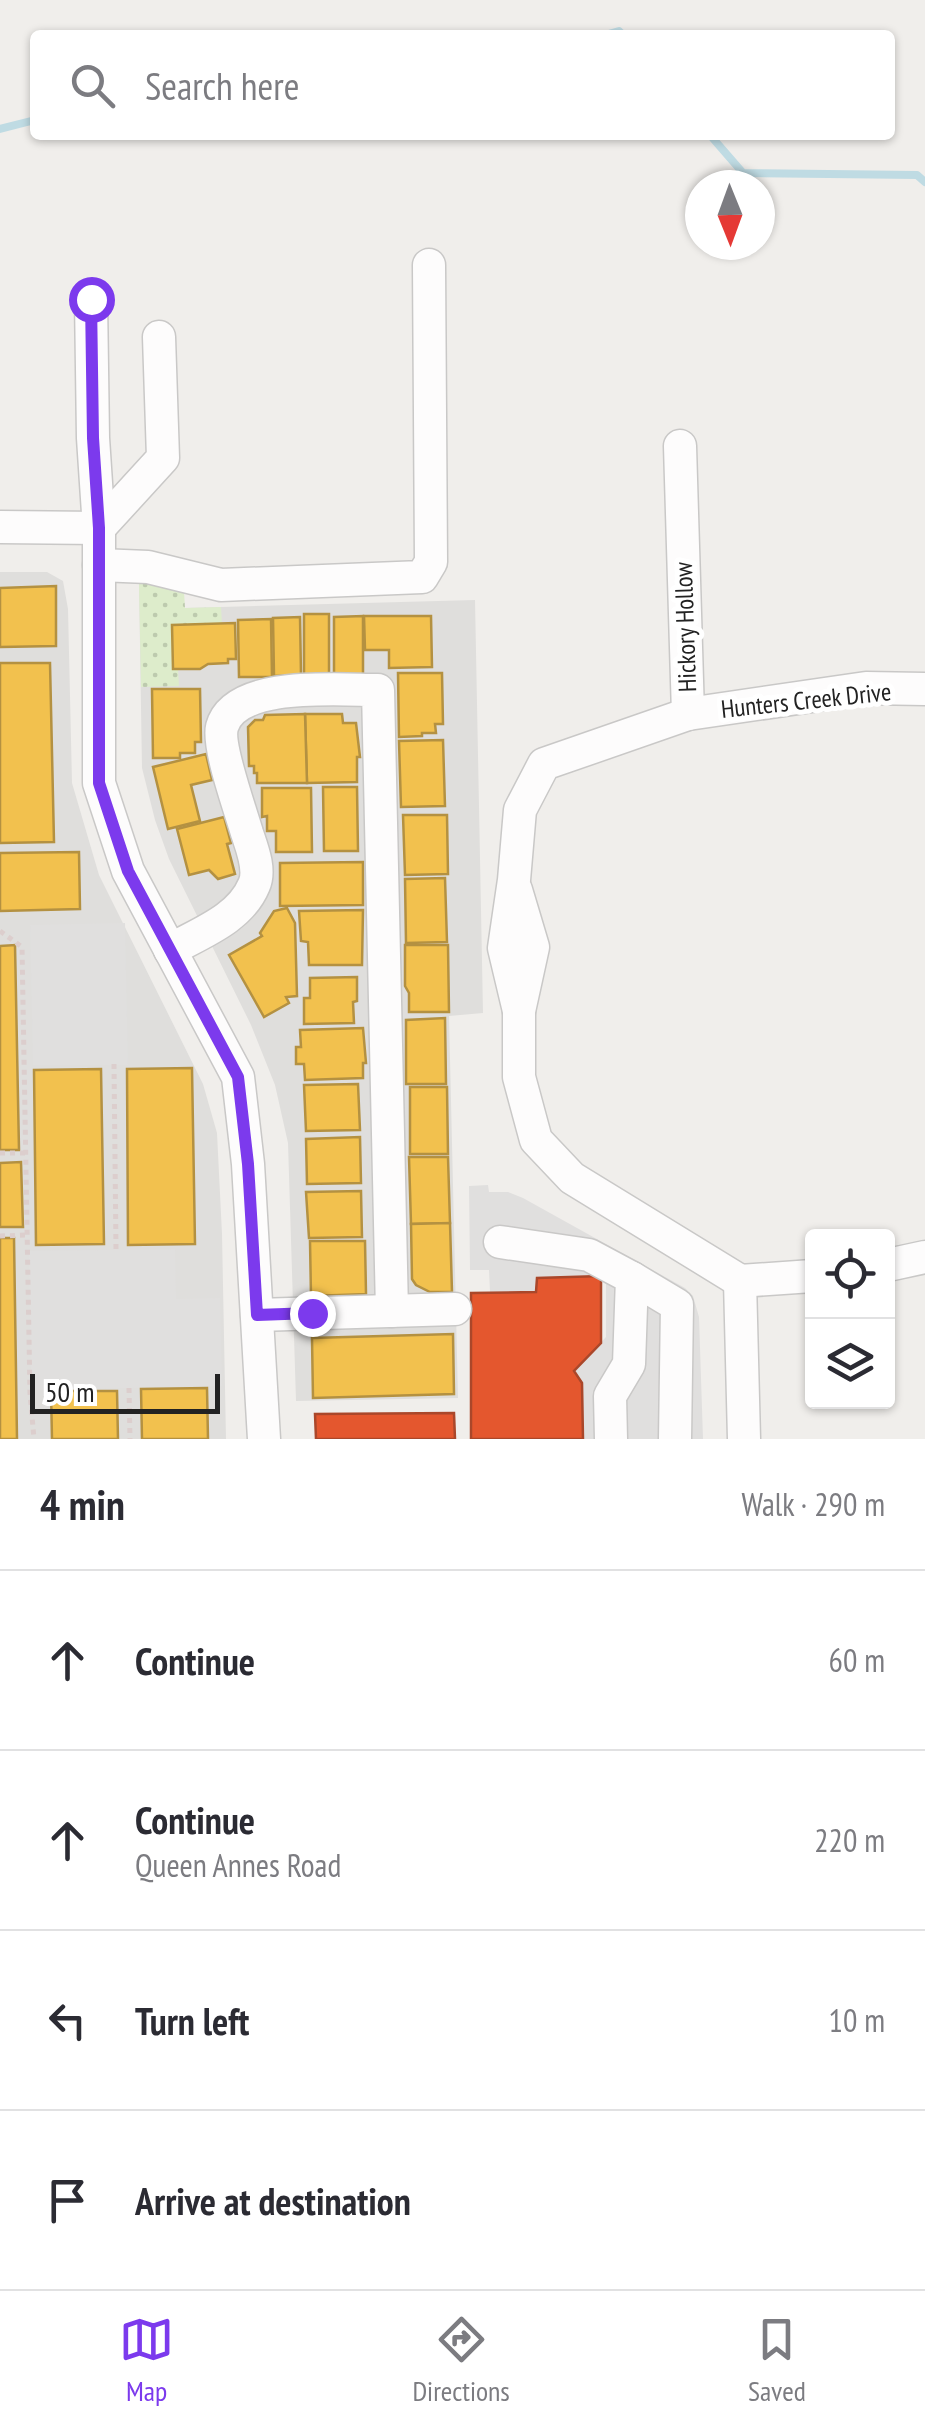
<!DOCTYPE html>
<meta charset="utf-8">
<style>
:root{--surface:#fff;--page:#f7f7f7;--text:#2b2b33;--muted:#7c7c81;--line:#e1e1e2;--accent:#7c3aed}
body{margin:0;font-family:"PT Sans Narrow",sans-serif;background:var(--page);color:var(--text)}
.controls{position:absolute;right:30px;bottom:30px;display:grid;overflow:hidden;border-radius:10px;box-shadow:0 2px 8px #0004}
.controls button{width:90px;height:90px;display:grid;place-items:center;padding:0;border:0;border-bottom:2px solid var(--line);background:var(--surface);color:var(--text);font:50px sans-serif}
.compass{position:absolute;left:685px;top:170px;width:90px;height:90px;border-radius:50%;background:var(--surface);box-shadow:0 2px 8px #0004;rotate:179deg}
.scale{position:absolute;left:30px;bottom:25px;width:190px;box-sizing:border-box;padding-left:10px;border:5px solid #222;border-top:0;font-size:28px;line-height:35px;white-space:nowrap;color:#222;-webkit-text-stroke:8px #fff;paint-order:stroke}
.stop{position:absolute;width:30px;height:30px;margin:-22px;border:8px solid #7c3aed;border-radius:50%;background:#fff}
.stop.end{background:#7c3aed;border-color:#fff;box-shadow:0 2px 10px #0008}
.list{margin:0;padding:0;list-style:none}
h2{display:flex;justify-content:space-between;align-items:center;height:130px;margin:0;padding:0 40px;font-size:42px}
h2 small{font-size:32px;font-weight:400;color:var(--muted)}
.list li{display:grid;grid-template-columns:65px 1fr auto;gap:30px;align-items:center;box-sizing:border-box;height:180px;padding:0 40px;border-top:2px solid var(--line)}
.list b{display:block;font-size:38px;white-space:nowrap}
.list p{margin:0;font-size:32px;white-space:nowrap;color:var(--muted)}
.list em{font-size:32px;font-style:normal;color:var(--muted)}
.icon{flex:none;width:55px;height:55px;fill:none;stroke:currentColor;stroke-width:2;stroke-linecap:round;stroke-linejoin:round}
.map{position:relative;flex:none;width:925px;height:1439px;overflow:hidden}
.search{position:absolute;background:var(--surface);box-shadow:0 2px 8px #0004;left:30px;right:30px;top:30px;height:110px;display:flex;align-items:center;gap:25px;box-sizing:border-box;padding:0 35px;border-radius:10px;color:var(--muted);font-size:38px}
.sheet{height:850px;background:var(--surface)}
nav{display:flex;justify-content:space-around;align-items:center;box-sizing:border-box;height:140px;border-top:2px solid var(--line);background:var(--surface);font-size:28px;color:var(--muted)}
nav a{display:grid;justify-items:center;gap:5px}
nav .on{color:var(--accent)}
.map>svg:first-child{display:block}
.residential{fill:#dfdedc}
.grass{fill:url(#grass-dots)}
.parking{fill:#e0dfde}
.homes{fill:#f2c14e;stroke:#b49141;stroke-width:2.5}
.shops{fill:#e4572e;stroke:#aa472a;stroke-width:2.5}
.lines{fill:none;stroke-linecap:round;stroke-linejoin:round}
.stream{stroke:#bfdbe3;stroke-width:8}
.minor-casing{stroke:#c9c8c7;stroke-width:35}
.path{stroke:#dccecd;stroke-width:5;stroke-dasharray:5 5;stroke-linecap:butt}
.minor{stroke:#fdfcfc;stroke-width:32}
.route{stroke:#7c3aed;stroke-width:12}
.labels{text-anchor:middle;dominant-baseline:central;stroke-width:10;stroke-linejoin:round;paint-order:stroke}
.street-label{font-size:25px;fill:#222;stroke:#fff}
</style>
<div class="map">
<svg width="925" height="1439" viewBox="0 0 925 1439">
<defs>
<pattern id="grass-dots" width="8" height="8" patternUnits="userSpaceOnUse" patternTransform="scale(2.5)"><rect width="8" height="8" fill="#ddeccb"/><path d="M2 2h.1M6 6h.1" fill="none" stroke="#bdcaae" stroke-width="1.8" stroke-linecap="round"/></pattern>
</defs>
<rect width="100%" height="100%" fill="#f0eeeb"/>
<g class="residential">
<path d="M0,572H47L63,581L68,609L72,783L99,875L203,1084L217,1133L222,1234L226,1439H0Z"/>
<path d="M144,577L185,608L475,600L483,1013L449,1016L458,1398L296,1401L288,1143L275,1085L251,1025L169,859L155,820L142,768L139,583Z"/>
</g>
<path class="grass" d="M144,577L184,591L185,608L221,607L222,624L172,626L173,668L178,669L179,686L141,687L139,583Z"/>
<g class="parking">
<path d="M125,923L128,1065H33L30,925Z"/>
<path d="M488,1185L489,1192H508L523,1198L685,1288L693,1296L699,1317L703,1439H583L582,1383L574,1371L606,1337V1283L601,1276L538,1278L536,1292H490L489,1270H470L469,1186Z"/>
<path d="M175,1249L176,1299L220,1298L222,1386L31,1390L29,1251Z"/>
</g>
<g class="homes">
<path d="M56,586V646L0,647V588Z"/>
<rect x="304" y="614" width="25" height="61"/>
<path d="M363,616V675H334V617Z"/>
<path d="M364,616H431L432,667L389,668V650H365Z"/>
<path d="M300,617L301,675L274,676L273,618Z"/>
<path d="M271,619L272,677H239L238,620Z"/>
<path d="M235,623L236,659H228V663L208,664L200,669H173L172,625Z"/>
<path d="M0,663H50L54,842L0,843Z"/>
<path d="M398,673H442L443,724H435L436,733H422V736L399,737Z"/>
<path d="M152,689H200L201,742H195V753H180V758H153Z"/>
<path d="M305,714H342L343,723H356L360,757H357V782L307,783Z"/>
<path d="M305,714L307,783H257V773H254V766H249L248,727L255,720H263L265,715Z"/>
<path d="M443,740L445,806L401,807L399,741Z"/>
<path d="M206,754L212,780L191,785L200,821L168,829L153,767Z"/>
<path d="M323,787H357L358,851H324Z"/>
<path d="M262,788H311L312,852H276V831H267V816L262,817Z"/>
<path d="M403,815H447L448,874L405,875Z"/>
<path d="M224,817L231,843L227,844L235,874L218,879L209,870L189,875L177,829Z"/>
<path d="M79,852L80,909L0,911V853Z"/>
<path d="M363,862V905L280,906V863Z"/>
<path d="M445,878L447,942L406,943L405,879Z"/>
<path d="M287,908L295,923L297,996L286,997L289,1003L264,1017L229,955L262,936L260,933L274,911Z"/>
<path d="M363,910L362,965H309L308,942L301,941L299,911Z"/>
<path d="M15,945L19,1150H0V946Z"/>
<path d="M405,945H448L449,1012H409V993L405,986Z"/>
<path d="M357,977V1001L353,1002L354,1023L304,1024V998H310V978Z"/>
<path d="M445,1018L446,1084H406V1020Z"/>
<path d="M363,1028L366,1063H363V1078L305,1080L304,1064H296V1047H301L300,1030Z"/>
<path d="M192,1068L195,1244L128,1245L127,1069Z"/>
<path d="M101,1069L104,1244L36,1245L34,1070Z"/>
<path d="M358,1084L360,1130L306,1131L304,1085Z"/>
<path d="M410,1087H447L448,1154H410Z"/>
<path d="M360,1137L361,1183L307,1184L306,1139Z"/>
<path d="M409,1157H448L450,1223L411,1224Z"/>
<path d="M21,1162L23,1227H0V1163Z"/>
<path d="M361,1191L362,1237L309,1238L306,1192Z"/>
<path d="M450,1223L452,1292H430L416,1285L412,1279L411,1224Z"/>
<path d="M0,1238H14L17,1439H0Z"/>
<path d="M310,1241H365L366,1294L311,1296Z"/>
<path d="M453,1334L454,1394L313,1398L312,1338Z"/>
<path d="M207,1388L208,1439H142L141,1389Z"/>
<path d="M51,1391H117L118,1439H52Z"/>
</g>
<g class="shops">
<path d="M601,1276V1343L574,1371L582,1383L583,1439H471V1293L536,1292L537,1278Z"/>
<path d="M454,1413L455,1439H316L315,1414Z"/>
</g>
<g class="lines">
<g class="stream">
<path d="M605,35L619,31L623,35"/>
<path d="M0,129L35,120"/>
<path d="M710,135L743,173L917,175L925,182"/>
</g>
<g class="minor-casing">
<g id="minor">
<path d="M91,299L93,438L99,528V783L128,871L238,1077L248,1164L264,1439"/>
<path d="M680,446L688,714"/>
<path d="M0,527L99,528"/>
<path d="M99,528L163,458L159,337"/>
<path d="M99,565L148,567L221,585L422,577L431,562L429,265"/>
<path d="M516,890L533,947L519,1011V1077L536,1140L572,1178L740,1281"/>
<path d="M170,950C200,933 240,919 254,885C261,870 252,848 247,833C241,812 217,746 222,727C235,680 339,690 378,690L392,1311"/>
<path d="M519,1011L504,948L514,880L520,810L544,764L688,714L866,688L925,689"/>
<path d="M500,1242L589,1255L632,1278L629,1364L610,1396L611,1439"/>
<path d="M888,1265L925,1257"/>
<path d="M632,1278L677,1305L675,1439"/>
<path d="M740,1281L744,1439"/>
<path d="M740,1281L812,1276"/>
<path d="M257,1315L455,1309"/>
</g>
</g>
<g class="path">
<path d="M0,931L22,947L30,1393L34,1439"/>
<path d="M114,1064L116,1250"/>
<path d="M0,1153H26"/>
<path d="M0,1236L27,1235"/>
<path d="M129,1388L130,1439"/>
</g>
<use href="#minor" class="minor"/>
</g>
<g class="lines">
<path class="route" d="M91,299L93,438L99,528V783L128,871L238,1077L248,1164L257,1315L312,1313"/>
</g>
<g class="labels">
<g class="street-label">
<text transform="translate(685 627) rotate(-92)">Hickory Hollow</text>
<text transform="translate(806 700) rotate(-6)">Hunters Creek Drive</text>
</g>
</g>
</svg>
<div class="controls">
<button><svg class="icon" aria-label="locate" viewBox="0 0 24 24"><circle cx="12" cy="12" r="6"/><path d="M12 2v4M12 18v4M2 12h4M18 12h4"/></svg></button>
<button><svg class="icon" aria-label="layers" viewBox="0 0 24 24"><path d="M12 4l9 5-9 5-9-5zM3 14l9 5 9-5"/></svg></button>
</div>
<svg class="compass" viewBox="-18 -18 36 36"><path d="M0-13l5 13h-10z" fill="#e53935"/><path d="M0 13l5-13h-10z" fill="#7c7c81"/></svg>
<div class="scale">50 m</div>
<div class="stop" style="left:91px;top:299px"></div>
<div class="stop end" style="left:312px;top:1313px"></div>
<div class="search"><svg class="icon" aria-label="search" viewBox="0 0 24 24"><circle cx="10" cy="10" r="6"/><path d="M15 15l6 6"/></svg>Search here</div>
</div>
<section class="sheet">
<h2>4 min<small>Walk · 290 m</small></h2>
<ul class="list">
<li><svg class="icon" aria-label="ahead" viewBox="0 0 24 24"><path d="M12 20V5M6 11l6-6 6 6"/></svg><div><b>Continue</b></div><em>60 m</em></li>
<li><svg class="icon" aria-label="ahead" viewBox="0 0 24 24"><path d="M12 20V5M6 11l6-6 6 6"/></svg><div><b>Continue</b><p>Queen Annes Road</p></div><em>220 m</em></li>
<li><svg class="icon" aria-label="left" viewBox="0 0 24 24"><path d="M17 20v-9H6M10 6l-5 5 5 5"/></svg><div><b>Turn left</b></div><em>10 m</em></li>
<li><svg class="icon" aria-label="arrive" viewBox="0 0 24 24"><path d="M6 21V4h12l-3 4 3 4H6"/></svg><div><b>Arrive at destination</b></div></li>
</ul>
</section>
<nav>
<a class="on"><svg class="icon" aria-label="map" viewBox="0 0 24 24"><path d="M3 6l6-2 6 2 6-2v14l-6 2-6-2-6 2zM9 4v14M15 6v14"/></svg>Map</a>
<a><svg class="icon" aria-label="directions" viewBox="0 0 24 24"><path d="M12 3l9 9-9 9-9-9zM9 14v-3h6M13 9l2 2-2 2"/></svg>Directions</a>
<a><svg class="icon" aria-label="saved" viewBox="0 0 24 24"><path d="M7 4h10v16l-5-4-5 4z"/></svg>Saved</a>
</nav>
